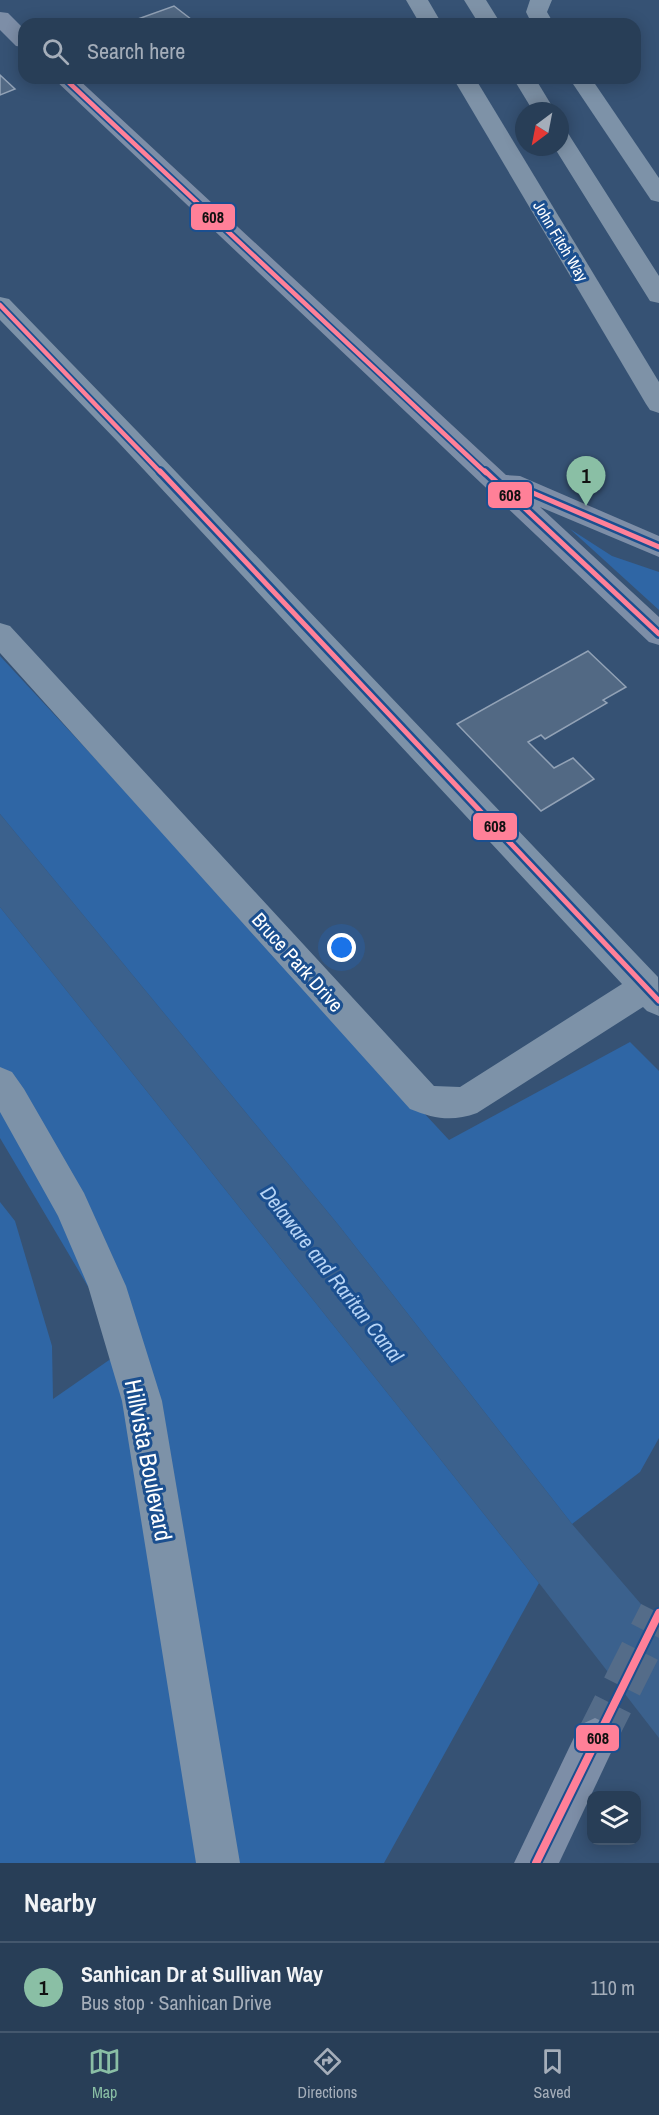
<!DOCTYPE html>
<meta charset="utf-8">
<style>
:root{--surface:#283e57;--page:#344961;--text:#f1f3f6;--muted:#a5aeba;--line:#44576d;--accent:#8abfa5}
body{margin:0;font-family:"Archivo Narrow",sans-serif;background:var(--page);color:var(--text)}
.controls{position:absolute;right:18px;bottom:18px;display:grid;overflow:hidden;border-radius:12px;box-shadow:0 3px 15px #0003}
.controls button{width:54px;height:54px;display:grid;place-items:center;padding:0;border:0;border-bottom:2px solid var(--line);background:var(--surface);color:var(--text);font:30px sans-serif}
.compass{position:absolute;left:515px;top:102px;width:54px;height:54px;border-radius:50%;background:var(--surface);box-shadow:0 3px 15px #0003;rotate:212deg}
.you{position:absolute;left:342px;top:948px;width:21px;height:21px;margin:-15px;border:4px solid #fff;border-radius:50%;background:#1a73e8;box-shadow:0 0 0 9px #1a73e833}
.badge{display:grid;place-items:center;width:39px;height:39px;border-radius:50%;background:var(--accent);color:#111;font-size:20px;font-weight:700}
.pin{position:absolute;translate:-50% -50px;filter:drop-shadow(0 2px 3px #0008)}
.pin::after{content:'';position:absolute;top:32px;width:21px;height:18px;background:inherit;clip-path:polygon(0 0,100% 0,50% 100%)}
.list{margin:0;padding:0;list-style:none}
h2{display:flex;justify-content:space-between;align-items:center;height:78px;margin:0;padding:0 24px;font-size:26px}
h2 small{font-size:20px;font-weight:400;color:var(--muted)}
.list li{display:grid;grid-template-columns:39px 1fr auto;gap:18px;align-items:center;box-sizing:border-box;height:90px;padding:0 24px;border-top:2px solid var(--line)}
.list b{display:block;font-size:22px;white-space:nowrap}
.list p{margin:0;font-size:20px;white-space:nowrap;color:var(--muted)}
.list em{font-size:20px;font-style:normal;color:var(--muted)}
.icon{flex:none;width:33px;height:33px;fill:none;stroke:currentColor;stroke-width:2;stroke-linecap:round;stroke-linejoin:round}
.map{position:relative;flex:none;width:659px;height:1863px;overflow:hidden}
.search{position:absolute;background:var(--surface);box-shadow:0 3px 15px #0003;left:18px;right:18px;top:18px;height:66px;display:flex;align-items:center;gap:15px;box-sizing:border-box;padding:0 21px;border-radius:18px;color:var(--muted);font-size:22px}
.sheet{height:168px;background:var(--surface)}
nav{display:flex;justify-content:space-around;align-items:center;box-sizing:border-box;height:84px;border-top:2px solid var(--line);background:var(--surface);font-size:16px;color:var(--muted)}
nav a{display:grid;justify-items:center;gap:3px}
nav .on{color:var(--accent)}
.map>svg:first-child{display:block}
.green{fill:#2f66a5}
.water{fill:#3b618d}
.building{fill:#526984;stroke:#92a2b6;stroke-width:1.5}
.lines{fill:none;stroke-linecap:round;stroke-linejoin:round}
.major-tunnel{stroke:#546c89;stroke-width:40;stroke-dasharray:40 20;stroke-linecap:butt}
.minor{fill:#7d92a8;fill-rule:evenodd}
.major{fill:#7d8ea7;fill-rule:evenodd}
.highway{fill:#7e92a7;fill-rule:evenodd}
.bus-1-far2-casing{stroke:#1b4f8f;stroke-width:8}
.bus-1-far1-casing{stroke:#1b4f8f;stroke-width:10}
.bus-1-casing{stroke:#1b4f8f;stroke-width:12}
.bus-1-far2{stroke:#ff8098;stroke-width:4.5}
.bus-1-far1{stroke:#ff8098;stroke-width:5}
.bus-1{stroke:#ff8098;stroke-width:8}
.labels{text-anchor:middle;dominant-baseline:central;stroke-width:6;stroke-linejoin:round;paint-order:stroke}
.far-street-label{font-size:16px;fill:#fff;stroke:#1b4f8f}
.street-label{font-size:20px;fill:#fff;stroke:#1b4f8f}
.water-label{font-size:21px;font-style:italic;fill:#b5d3f5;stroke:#1b4f8f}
.near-street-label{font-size:24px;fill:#fff;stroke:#1b4f8f}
.line-badge{stroke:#1b4f8f;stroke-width:2}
.pale-badge-label{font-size:16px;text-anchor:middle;font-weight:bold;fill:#111}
</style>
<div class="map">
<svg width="659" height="1863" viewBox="0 0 659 1863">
<rect width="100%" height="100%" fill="#365274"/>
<g class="green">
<path d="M570,529L612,556L659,572V610Z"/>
<path d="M0,656L449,1140L630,1042L659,1071V1438L640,1472L572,1524L340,1227L0,814Z"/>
<path d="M0,907L539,1583L384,1863H0V1202L15,1221L52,1346L53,1399L125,1349L0,1138Z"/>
</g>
<path class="water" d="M0,814L340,1227L572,1524L659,1625V1738L539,1583L0,907Z"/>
<g class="building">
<path d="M174,6L196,23L124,24Z"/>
<path d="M0,75L15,89L0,95Z"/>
<path d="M588,651L626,687L603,700L607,703L545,739L541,735L528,742L554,768L573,758L594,779L541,811L457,724Z"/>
</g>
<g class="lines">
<path class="major-tunnel" d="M595,1740L659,1613"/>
<g class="minor">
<path d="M530,0H552L547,12L554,24H532L526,12Z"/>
<path d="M569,78H591L659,178V202L651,200Z"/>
<path d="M0,297L9,299L137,431L658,977L659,1016L647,1011L643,1007L477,1113C452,1122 435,1119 410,1109L0,653V623L10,626L434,1086L460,1087L622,984L119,443L0,320Z"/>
<path d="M0,1067L12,1072L24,1089L84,1193L126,1286L162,1401L240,1863H196L122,1401L88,1286L58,1216L0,1112Z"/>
</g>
<g class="major">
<path d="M0,12L8,13L24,29V47L16,46L0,30Z"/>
<path d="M53,78H77L506,475L520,476L659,536V557L540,507L659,617V645L649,642Z"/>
<path d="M595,1718L610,1725L617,1740L559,1863H514L580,1725Z"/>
</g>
<g class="highway">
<path d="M406,0H428L442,24H420Z"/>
<path d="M464,0H486L501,24H479Z"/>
<path d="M453,78H475L659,382V413L650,410L646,404Z"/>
<path d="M513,78H535L555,111H533Z"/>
<path d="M560,131L568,133L571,138L659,276V303L650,301L554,147H560Z"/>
</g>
<g class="bus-1-far2-casing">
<g id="bus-1-far2">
<path d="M64,78L486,473"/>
<path d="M0,305L161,473"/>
</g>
</g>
<g class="bus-1-far1-casing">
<g id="bus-1-far1">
<path d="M160,471L659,1001"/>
<path d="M485,471L659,634"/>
<path d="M533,493L659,547"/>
</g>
</g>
<g class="bus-1-casing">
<path id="bus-1" d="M536,1863L659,1613"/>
</g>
<use href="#bus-1-far2" class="bus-1-far2"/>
<use href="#bus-1-far1" class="bus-1-far1"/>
<use href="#bus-1" class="bus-1"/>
</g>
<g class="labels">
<g class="far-street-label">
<text transform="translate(561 241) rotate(59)">John Fitch Way</text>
</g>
<g class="street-label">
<text transform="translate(298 962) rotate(48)">Bruce Park Drive</text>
</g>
<g class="water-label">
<text transform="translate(332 1274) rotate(52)">Delaware and Raritan Canal</text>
</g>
<g class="near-street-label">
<text transform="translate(149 1460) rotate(79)">Hillvista Boulevard</text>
</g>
</g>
<g class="line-badge">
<rect x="190" y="203" width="46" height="28" rx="6" fill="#ff8098"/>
<rect x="487" y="481" width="46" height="28" rx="6" fill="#ff8098"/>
<rect x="472" y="812" width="46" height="29" rx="6" fill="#ff8098"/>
<rect x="575" y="1724" width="45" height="28" rx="6" fill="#ff8098"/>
</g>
<g class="pale-badge-label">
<text x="213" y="223">608</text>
<text x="510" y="501">608</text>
<text x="495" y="832">608</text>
<text x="598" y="1744">608</text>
</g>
</svg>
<div class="controls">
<button><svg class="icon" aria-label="layers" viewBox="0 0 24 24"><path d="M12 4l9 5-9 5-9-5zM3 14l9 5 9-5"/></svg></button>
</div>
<svg class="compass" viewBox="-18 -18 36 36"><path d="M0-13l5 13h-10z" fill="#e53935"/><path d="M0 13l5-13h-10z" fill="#a5aeba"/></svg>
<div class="you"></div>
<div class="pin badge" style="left:586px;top:506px">1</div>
<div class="search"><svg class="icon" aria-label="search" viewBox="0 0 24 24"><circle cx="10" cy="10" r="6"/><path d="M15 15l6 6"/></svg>Search here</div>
</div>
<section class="sheet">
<h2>Nearby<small></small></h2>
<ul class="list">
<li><span class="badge">1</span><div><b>Sanhican Dr at Sullivan Way</b><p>Bus stop · Sanhican Drive</p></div><em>110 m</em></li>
</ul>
</section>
<nav>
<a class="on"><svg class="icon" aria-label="map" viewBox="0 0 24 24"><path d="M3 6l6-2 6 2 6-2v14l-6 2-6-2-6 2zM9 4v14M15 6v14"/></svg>Map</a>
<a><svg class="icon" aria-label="directions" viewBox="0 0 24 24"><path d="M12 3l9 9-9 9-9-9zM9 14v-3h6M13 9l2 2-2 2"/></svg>Directions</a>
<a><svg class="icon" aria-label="saved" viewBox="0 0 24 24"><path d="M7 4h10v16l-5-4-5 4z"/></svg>Saved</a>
</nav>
